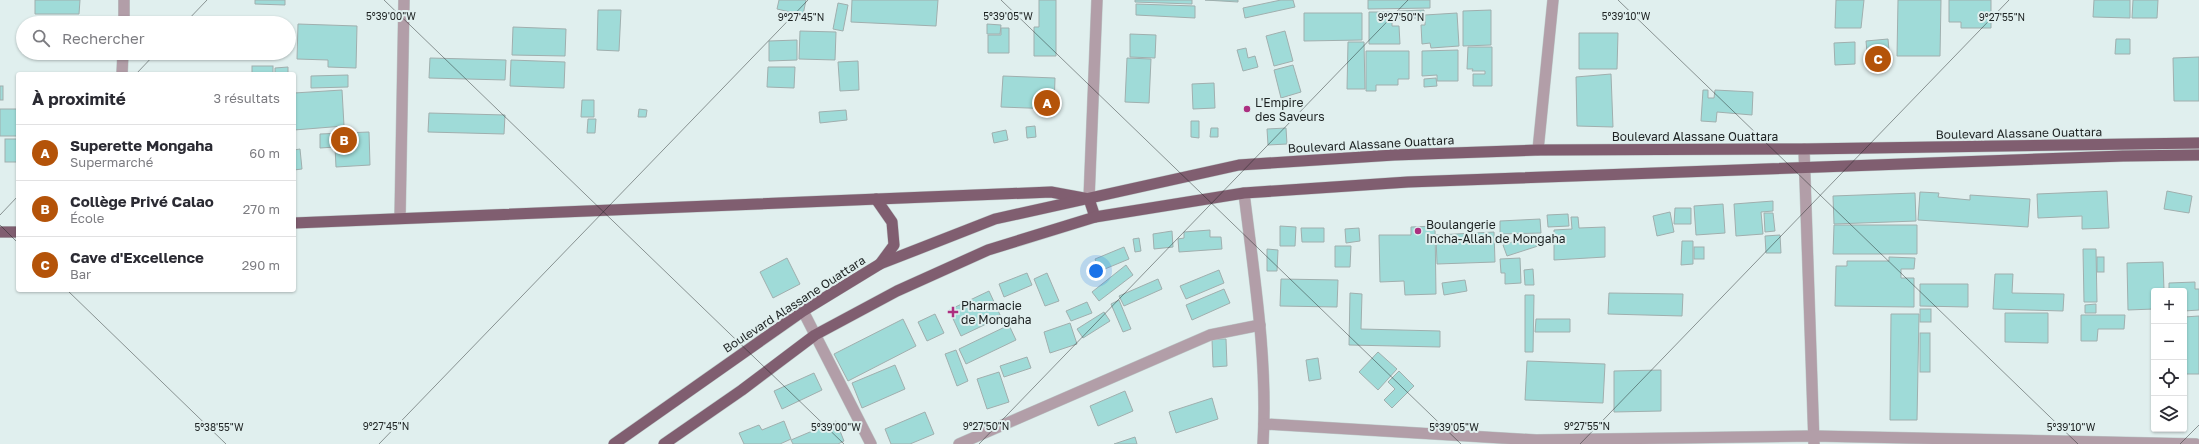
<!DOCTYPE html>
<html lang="fr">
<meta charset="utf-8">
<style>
:root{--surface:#fff;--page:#f2f2f3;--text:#2b2b33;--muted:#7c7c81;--line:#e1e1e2;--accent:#b45309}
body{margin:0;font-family:"Golos Text",sans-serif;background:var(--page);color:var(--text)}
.controls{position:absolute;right:12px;bottom:12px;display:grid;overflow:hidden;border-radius:4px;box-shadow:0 1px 3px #0004}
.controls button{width:36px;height:36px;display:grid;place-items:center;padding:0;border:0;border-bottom:1px solid var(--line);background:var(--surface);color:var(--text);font:20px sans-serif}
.you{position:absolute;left:1096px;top:271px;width:14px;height:14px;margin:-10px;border:3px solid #fff;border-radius:50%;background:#1a73e8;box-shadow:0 0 0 6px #1a73e833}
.badge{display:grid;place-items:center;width:26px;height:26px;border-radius:50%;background:var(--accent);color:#fff;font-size:13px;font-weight:700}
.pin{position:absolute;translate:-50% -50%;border:2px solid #fff;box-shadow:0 1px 4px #0006}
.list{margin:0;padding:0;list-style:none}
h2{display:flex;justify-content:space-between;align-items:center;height:52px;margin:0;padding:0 16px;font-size:17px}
h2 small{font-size:13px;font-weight:400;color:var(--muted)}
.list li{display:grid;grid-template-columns:26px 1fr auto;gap:12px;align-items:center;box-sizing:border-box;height:56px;padding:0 16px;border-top:1px solid var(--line)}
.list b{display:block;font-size:15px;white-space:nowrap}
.list p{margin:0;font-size:13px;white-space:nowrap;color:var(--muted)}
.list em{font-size:13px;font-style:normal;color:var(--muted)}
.icon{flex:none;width:22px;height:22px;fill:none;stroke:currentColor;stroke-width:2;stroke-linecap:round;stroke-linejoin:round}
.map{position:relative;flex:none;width:2199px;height:444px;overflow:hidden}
.search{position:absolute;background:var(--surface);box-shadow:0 1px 3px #0004;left:16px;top:16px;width:280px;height:44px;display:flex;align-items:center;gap:10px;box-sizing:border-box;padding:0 14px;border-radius:22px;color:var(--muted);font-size:15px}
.panel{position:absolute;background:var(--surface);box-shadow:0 1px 3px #0004;left:16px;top:72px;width:280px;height:220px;border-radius:4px}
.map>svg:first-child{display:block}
.building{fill:#9fdbd8;stroke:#a0afae}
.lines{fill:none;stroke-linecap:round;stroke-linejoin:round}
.minor-casing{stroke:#bdcac9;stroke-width:12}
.primary-casing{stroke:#bdcac9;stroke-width:12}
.minor{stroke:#b29ea8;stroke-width:11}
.primary{stroke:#805e70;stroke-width:11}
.ticks{fill:none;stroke:#1d2222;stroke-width:1;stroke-opacity:0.45}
.poi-dot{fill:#ac2f80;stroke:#e0efee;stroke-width:1.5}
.labels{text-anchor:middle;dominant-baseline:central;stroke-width:4;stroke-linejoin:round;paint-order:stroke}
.poi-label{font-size:12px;fill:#1d2222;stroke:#e0efee;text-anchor:start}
.street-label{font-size:12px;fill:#1d2222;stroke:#e0efee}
.ticks-label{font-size:10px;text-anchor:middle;fill:#1d2222;stroke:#e0efee;stroke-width:4;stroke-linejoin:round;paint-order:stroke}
</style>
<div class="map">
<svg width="2199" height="444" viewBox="0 0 2199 444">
<rect width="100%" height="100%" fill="#e0efee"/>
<g class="building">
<path d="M35,0H80L79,14H35Z"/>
<path d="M255,0H285V5L255,4Z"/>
<path d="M779,0H806L803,15L777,9Z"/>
<path d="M852,0H938L936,26L851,22Z"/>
<path d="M1039,0H1056V56H1034V27H1039Z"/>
<path d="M1135,0H1192V4L1135,2Z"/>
<path d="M1205,0H1238V2Z"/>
<path d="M1281,0H1293L1295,7L1245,18L1243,8Z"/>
<path d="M1368,0H1430V8L1368,9Z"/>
<path d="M1836,0H1864L1861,28H1835Z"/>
<path d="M1898,0H1941L1940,56H1897Z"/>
<path d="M1949,0H1991V28H1961V22H1949Z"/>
<path d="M2094,0H2130V18L2093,17Z"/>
<path d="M2133,0H2158L2157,18H2132Z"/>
<path d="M838,3L848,5L843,31L833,29Z"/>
<path d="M1136,4L1195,6V18L1136,15Z"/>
<path d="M598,10H621L619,51L597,50Z"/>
<path d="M1424,10V18H1399V11Z"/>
<path d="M1491,10V45L1463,46V11Z"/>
<path d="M1369,12H1392V26H1399L1400,44H1369Z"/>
<path d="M1304,13H1362V40L1304,41Z"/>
<path d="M1457,13L1459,46L1431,48L1430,43L1422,44L1421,25H1425V15Z"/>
<path d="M80,21V23H40V22Z"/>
<rect x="137" y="21" width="55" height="2"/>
<path d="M298,24L357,26L356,68L328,67V60L297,59Z"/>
<path d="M987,24L1001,25L1000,34H987Z"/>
<path d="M513,27L566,29L565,56L512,55Z"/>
<path d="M1001,28H1009V53H988V35H1001Z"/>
<path d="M800,31L836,32L835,60L799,59Z"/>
<path d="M1285,31L1293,61L1274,66L1266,36Z"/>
<path d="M1579,33H1618L1617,69H1579Z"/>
<path d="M1130,34L1156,35L1155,58L1130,57Z"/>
<path d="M1888,39L1890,62L1868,64L1866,41Z"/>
<path d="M2116,39H2130V54H2115Z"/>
<path d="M797,40V60L769,61V41Z"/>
<path d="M1348,42H1364L1365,89H1347Z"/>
<path d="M1855,42V64L1835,65L1834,43Z"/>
<path d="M1468,47H1492V86H1473V74H1485V71H1472L1473,69H1467Z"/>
<path d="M1246,48L1248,58L1255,56L1258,67L1243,71L1237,50Z"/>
<path d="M1458,50V81H1437V75L1422,76V51Z"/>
<path d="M1366,51H1409V79H1398V85H1376V91H1366Z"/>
<rect x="253" y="53" width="20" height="5"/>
<path d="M2199,57V101H2174L2173,58Z"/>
<path d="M430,58L506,60L505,80L429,78Z"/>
<path d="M1127,58L1151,59L1149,103L1125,102Z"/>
<path d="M511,60L565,62L564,88L510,86Z"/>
<path d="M858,61L859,90L840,91L838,62Z"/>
<path d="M1293,65L1301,92L1281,98L1274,70Z"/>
<rect x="252" y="66" width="21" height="8"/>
<path d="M288,67V74H275V68Z"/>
<path d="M768,67H795L794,88L767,87Z"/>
<path d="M1611,74L1613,127L1577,126L1576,77Z"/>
<path d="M348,75V87L311,88V76Z"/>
<path d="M1003,76L1055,78L1054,109L1001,107Z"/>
<path d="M1436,78L1437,86L1424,87V79Z"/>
<path d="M1214,83L1215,108L1193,109L1192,84Z"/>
<rect x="0" y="86" width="3" height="14"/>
<path d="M342,90L344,126L294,130V93Z"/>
<path d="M1703,90H1708V98H1714L1715,90L1753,92L1752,115L1717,112L1716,122L1701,121Z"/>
<path d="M582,100H594V117H581Z"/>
<rect x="0" y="109" width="18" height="27"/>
<path d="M639,109L647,110L646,117H638Z"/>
<path d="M846,110L847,120L820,123L819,112Z"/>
<path d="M429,113L505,115L504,134L428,132Z"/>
<path d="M588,119H596L595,133H587Z"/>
<path d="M1191,121H1199V138L1191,137Z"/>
<path d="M1035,126L1036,137L1027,138L1026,127Z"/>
<path d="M1211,128H1218V137H1210Z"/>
<path d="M1286,128L1287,144L1268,145L1267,129Z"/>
<path d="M1006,130L1008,140L994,143L992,133Z"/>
<path d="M369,132L370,165L336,167L335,147L320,148V134Z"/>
<rect x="5" y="139" width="13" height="23"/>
<path d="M300,149L302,169L294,170V150Z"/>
<path d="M2107,191L2109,228L2082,229V216L2038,218L2037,194Z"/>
<path d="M2167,191L2192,196L2189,213L2164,209Z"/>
<path d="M1920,192L1939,193L1938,197L1970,200V195L2030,199L2028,227L1918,220Z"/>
<path d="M1915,193L1916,221L1834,224L1833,196Z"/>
<path d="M1773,201V211L1761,212L1763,234L1736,236L1734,204Z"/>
<path d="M1723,204L1725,233L1696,235L1694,206Z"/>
<path d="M1675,208H1691V224H1674Z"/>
<path d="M1670,212L1674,232L1657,236L1653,216Z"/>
<path d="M1764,213H1773L1775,231L1765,232Z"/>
<path d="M1568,214L1569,226L1548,227L1547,215Z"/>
<path d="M1571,217H1578L1579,228L1605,227V257L1554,260V230L1572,229Z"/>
<path d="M1540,219L1541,233L1500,234V221Z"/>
<path d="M1834,225H1917V254H1833Z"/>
<path d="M1280,226L1296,227L1295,246H1280Z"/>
<path d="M1435,226L1436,294L1405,295L1404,281L1380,282L1379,235H1411V227Z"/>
<path d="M1301,228H1324V242H1302Z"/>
<path d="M1359,228L1360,241L1346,243L1345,229Z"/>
<path d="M1210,230V237H1221L1222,249L1179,252L1178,239L1184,238V232Z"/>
<path d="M1172,231L1173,247L1154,249L1153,234Z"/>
<path d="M1494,232L1495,262L1437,264L1436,235Z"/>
<path d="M1534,235L1538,246L1507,256L1503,245Z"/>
<path d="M1780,235L1781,253H1766L1765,236Z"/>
<path d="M1139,238L1141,251L1135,252L1133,239Z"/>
<path d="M1682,241H1693V264L1681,265Z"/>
<path d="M1335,246H1351L1350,267H1335Z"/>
<path d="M1124,247L1129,259L1100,271L1095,259Z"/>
<rect x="1694" y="247" width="10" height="12"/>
<path d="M1267,249L1278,250L1277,271H1267Z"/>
<path d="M2083,249H2096L2097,302H2084Z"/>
<path d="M1889,257L1915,258L1914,269H1901V278H1914V307L1835,306L1836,266H1847V261H1889Z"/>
<rect x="2097" y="257" width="7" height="15"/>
<path d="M787,258L800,284L773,298L760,272Z"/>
<path d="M1520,258L1521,283L1505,284V273H1501L1500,259Z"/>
<path d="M2163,262L2164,290L2154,291V309L2128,310L2127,263Z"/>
<path d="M1126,265L1133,275L1099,301L1092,292Z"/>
<path d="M1533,269L1534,285H1525L1524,270Z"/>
<path d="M1219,270L1224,283L1186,299L1180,286Z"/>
<path d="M1027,273L1032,285L1004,297L999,284Z"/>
<path d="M1047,273L1059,301L1045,306L1034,279Z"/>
<path d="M1995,274H2013L2012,293L2064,294L2063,311L1993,309Z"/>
<path d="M1158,279L1162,289L1124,306L1119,296Z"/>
<path d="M1281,279L1338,280L1337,307L1280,306Z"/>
<path d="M1465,280L1467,291L1444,295L1442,283Z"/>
<path d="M2195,282V289H2199V310L2184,311V291H2169V283Z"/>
<path d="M1920,284H1968V307L1920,306Z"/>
<path d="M1224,289L1230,303L1192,320L1186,305Z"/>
<path d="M989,291L1001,317L961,336L949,310Z"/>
<path d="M1350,293L1362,294L1361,329L1440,331V347L1349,345Z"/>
<path d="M1609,293L1683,294L1682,316L1608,314Z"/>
<path d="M1525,295H1534L1533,352H1525Z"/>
<path d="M1119,300L1131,329L1123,332L1111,304Z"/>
<path d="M1087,302L1092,313L1071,321L1066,311Z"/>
<path d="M2096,304V313H2085V305Z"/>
<rect x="1920" y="309" width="11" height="13"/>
<path d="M1104,312L1110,321L1083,338L1077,329Z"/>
<path d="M2005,313H2048V343L2005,342Z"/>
<path d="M935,314L944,333L927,341L918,322Z"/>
<path d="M1891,314H1919L1917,420H1890Z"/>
<path d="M2081,315H2125L2124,329H2098L2097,341H2081Z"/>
<path d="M2199,316V374H2184V317Z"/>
<path d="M903,319L916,346L848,381L834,354Z"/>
<path d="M1536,319H1570V332H1535Z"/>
<path d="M1070,323L1077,344L1050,353L1044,332Z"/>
<path d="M1009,325L1016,340L966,364L959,349Z"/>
<rect x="1920" y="333" width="10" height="39"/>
<path d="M1212,339H1226L1227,366L1213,367Z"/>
<path d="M956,350L968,381L957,386L945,354Z"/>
<path d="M1378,352L1397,369L1378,390L1359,372Z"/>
<path d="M1027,357L1031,368L1004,377L1000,366Z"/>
<path d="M1318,358L1321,379L1309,381L1306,360Z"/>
<path d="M1527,361L1605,364L1603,403L1525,400Z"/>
<path d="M895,365L905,389L862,408L852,383Z"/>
<path d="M1661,370V411L1614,412V371Z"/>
<path d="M1399,371L1414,386L1392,408L1384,400L1395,389L1388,382Z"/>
<path d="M999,372L1009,402L987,409L977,379Z"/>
<path d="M814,373L822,390L782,409L774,391Z"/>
<path d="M1125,391L1133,411L1098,426L1090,406Z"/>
<path d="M1212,398L1218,419L1176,433L1169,412Z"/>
<path d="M925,412L934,434L910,444H891L885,429Z"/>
<path d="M784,421L791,439L780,444H744L739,433L759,425L762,430Z"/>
<path d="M836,421L844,441L838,444H793L791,440Z"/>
<path d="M1135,437L1137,444H1114Z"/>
</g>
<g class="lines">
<g class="minor-casing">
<g id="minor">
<path d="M124,23V0"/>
<path d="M122,74L123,53"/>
<path d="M1804,149L1814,444"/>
<path d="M1538,150L1553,0"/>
<path d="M1244,193C1254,276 1268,360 1263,444"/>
<path d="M1089,199L1097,0"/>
<path d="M400,218L404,0"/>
<path d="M803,311L871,444"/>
<path d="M1264,424L1536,440L1814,436L2196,444"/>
<path d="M959,444L1210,335L1260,325"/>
</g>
</g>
<g class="primary-casing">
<g id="primary">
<path d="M876,199L892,222L894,245L880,264"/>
<path d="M294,223L1051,192L1089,199L1095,217"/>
<path d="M0,232H18"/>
<path d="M614,444L803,311L880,264L995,219L1239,165L1394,155L1538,150L1804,149L2199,143"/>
<path d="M664,444L742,390L815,335L897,291L988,250L1095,217L1244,193L1408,182L2123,156L2199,155"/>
</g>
</g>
<use href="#minor" class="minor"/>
<use href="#primary" class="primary"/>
</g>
<path class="ticks" d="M384,0L844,444M1001,0L1461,444M1618,0L2078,444M185,23L207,0M136,74L156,53M0,215L18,196M0,225L18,243M67,290L226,444M379,444L808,0M979,444L1408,0M1580,444L2009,0M2180,444L2199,425"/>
<g class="poi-dot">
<circle cx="1247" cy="109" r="4"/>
<circle cx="1418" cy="231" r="4"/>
<path d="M951 306h4v4h4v4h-4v4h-4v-4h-4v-4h4z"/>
</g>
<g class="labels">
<g class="poi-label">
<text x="1255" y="102">L'Empire<tspan x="1255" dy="14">des Saveurs</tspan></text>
<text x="1426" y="224">Boulangerie<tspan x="1426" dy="14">Incha-Allah de Mongaha</tspan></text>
<text x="961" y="305">Pharmacie<tspan x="961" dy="14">de Mongaha</tspan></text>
</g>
<g class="street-label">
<text transform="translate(2019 133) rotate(-1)">Boulevard Alassane Ouattara</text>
<text x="1695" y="136">Boulevard Alassane Ouattara</text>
<text transform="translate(1371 144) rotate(-3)">Boulevard Alassane Ouattara</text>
<text transform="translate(794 304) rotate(-33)">Boulevard Alassane Ouattara</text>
</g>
</g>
<g class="ticks-label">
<text x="391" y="20">5°39'00"W</text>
<text x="1008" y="20">5°39'05"W</text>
<text x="1626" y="20">5°39'10"W</text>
<text x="801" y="21">9°27'45"N</text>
<text x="1401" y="21">9°27'50"N</text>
<text x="2002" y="21">9°27'55"N</text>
<text x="386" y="430">9°27'45"N</text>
<text x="986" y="430">9°27'50"N</text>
<text x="1587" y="430">9°27'55"N</text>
<text x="219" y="431">5°38'55"W</text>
<text x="836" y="431">5°39'00"W</text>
<text x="1454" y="431">5°39'05"W</text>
<text x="2071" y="431">5°39'10"W</text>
</g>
</svg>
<div class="controls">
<button>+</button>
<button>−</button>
<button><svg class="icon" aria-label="locate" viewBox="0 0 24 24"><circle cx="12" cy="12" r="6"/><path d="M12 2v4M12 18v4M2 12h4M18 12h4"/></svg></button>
<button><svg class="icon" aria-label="layers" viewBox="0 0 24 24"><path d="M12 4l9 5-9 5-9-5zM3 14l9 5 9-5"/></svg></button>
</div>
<div class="you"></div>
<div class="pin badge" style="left:1047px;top:103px">A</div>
<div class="pin badge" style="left:344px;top:140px">B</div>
<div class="pin badge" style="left:1878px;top:59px">C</div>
<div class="search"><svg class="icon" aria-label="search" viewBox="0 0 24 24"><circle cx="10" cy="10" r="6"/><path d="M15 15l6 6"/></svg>Rechercher</div>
<section class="panel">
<h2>À proximité<small>3 résultats</small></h2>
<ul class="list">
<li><span class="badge">A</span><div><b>Superette Mongaha</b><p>Supermarché</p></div><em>60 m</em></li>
<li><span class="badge">B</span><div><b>Collège Privé Calao</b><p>École</p></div><em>270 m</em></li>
<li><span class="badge">C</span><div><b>Cave d'Excellence</b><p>Bar</p></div><em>290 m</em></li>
</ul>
</section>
</div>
